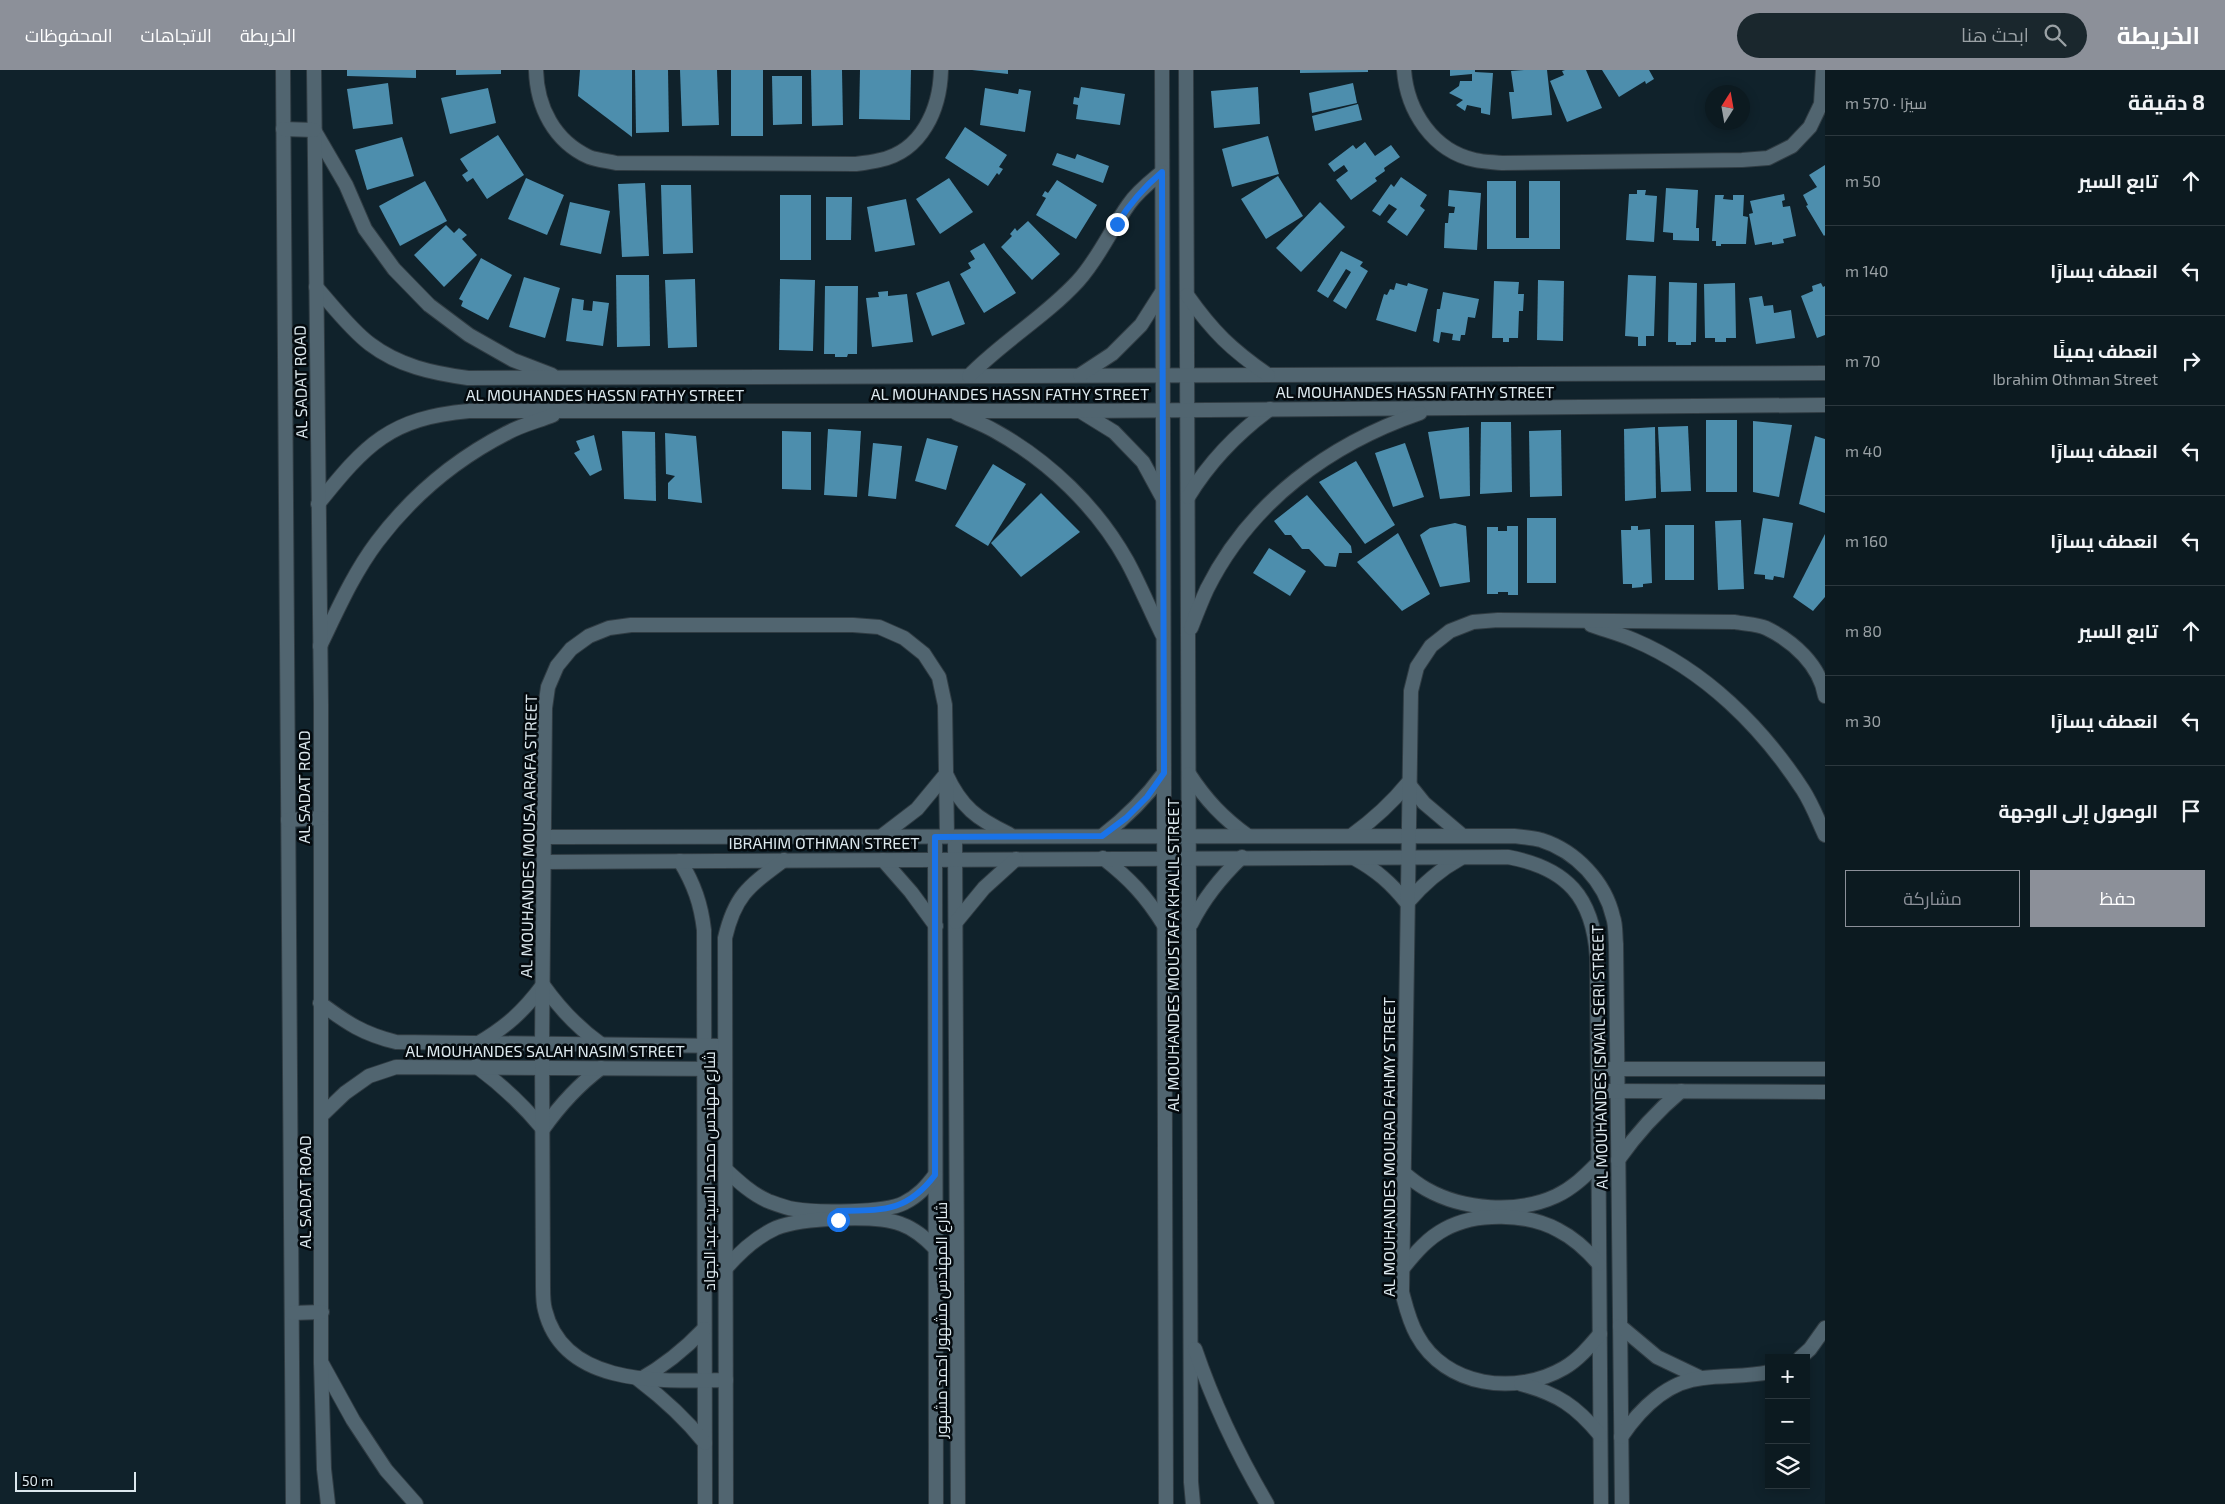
<!DOCTYPE html>
<html lang="ar">
<meta charset="utf-8">
<style>
:root{--surface:#0c1a20;--page:#1a272d;--text:#f1f3f6;--muted:#9aa1a5;--line:#2c383e;--accent:#8c9099}
body{margin:0;font-family:"Exo 2",Cairo,sans-serif;background:var(--page);color:var(--text);direction:rtl}
.controls{position:absolute;right:15px;bottom:15px;display:grid;overflow:hidden;border-radius:0px;box-shadow:0 2px 12px #0003}
.controls button{width:45px;height:45px;display:grid;place-items:center;padding:0;border:0;border-bottom:1px solid var(--line);background:var(--surface);color:var(--text);font:25px sans-serif}
.compass{position:absolute;left:1705px;top:15px;width:45px;height:45px;border-radius:50%;background:var(--surface);box-shadow:0 2px 12px #0003;rotate:11deg}
.scale{position:absolute;left:15px;bottom:12px;width:121px;box-sizing:border-box;padding-left:5px;border:2px solid #dce8ee;border-top:0;font-size:14px;line-height:18px;white-space:nowrap;color:#dce8ee;-webkit-text-stroke:4px #040a0e;paint-order:stroke}
.stop{position:absolute;width:15px;height:15px;margin:-11px;border:4px solid #1a73e8;border-radius:50%;background:#fff}
.stop.end{background:#1a73e8;border-color:#fff;box-shadow:0 1px 5px #0008}
.list{margin:0;padding:0;list-style:none}
h2{display:flex;justify-content:space-between;align-items:center;height:65px;margin:0;padding:0 20px;font-size:21px}
h2 small{font-size:16px;font-weight:400;color:var(--muted)}
.list li{display:grid;grid-template-columns:32px 1fr auto;gap:15px;align-items:center;box-sizing:border-box;height:90px;padding:0 20px;border-top:1px solid var(--line)}
.list b{display:block;font-size:19px;white-space:nowrap}
.list p{margin:0;font-size:16px;white-space:nowrap;color:var(--muted)}
.list em{font-size:16px;font-style:normal;color:var(--muted)}
.actions{display:flex;gap:10px;padding:15px 20px}
.actions a{flex:1;padding:11px 0;border:1px solid var(--accent);border-radius:0px;text-align:center;font-size:18px;color:var(--accent)}
.actions .main{background:var(--accent);color:#fff}
.icon{flex:none;width:28px;height:28px;fill:none;stroke:currentColor;stroke-width:2;stroke-linecap:round;stroke-linejoin:round}
.map{position:relative;flex:none;width:1825px;height:1434px;overflow:hidden;direction:ltr}
header{display:flex;align-items:center;gap:30px;box-sizing:border-box;height:70px;padding:0 25px;background:var(--accent);color:#fff}
header strong{font-size:24px}
nav{display:flex;gap:28px;margin-inline-start:auto;font-size:18px}
.search{width:350px;height:45px;background:var(--page);display:flex;align-items:center;gap:12px;box-sizing:border-box;padding:0 18px;border-radius:28px;color:var(--muted);font-size:19px}
main{display:flex}
aside{flex:1;background:var(--surface)}
.map>svg:first-child{display:block}
.building{fill:#4d8ead}
.lines{fill:none;stroke-linecap:round;stroke-linejoin:round}
.minor-casing{stroke:#303c43;stroke-width:16}
.secondary-casing{stroke:#303c43;stroke-width:16}
.minor{stroke:#516570;stroke-width:14}
.secondary{stroke:#516570;stroke-width:14}
.route{stroke:#1a73e8;stroke-width:6}
.labels{text-anchor:middle;dominant-baseline:central;stroke-width:5;stroke-linejoin:round;paint-order:stroke}
.street-label{font-size:16px;fill:#dce8ee;stroke:#040a0e}
</style>
<header>
<strong>الخريطة</strong>
<div class="search"><svg class="icon" aria-label="search" viewBox="0 0 24 24"><circle cx="10" cy="10" r="6"/><path d="M15 15l6 6"/></svg>ابحث هنا</div>
<nav><a>الخريطة</a><a>الاتجاهات</a><a>المحفوظات</a></nav>
</header>
<main>
<aside>
<h2>8 دقيقة<small>سيرًا · 570 m</small></h2>
<ul class="list">
<li><svg class="icon" aria-label="ahead" viewBox="0 0 24 24"><path d="M12 20V5M6 11l6-6 6 6"/></svg><div><b>تابع السير</b></div><em>50 m</em></li>
<li><svg class="icon" aria-label="left" viewBox="0 0 24 24"><path d="M17 20v-9H6M10 6l-5 5 5 5"/></svg><div><b>انعطف يسارًا</b></div><em>140 m</em></li>
<li><svg class="icon" aria-label="right" viewBox="0 0 24 24"><path d="M7 20v-9h11M14 6l5 5-5 5"/></svg><div><b>انعطف يمينًا</b><p>Ibrahim Othman Street</p></div><em>70 m</em></li>
<li><svg class="icon" aria-label="left" viewBox="0 0 24 24"><path d="M17 20v-9H6M10 6l-5 5 5 5"/></svg><div><b>انعطف يسارًا</b></div><em>40 m</em></li>
<li><svg class="icon" aria-label="left" viewBox="0 0 24 24"><path d="M17 20v-9H6M10 6l-5 5 5 5"/></svg><div><b>انعطف يسارًا</b></div><em>160 m</em></li>
<li><svg class="icon" aria-label="ahead" viewBox="0 0 24 24"><path d="M12 20V5M6 11l6-6 6 6"/></svg><div><b>تابع السير</b></div><em>80 m</em></li>
<li><svg class="icon" aria-label="left" viewBox="0 0 24 24"><path d="M17 20v-9H6M10 6l-5 5 5 5"/></svg><div><b>انعطف يسارًا</b></div><em>30 m</em></li>
<li><svg class="icon" aria-label="arrive" viewBox="0 0 24 24"><path d="M6 21V4h12l-3 4 3 4H6"/></svg><div><b>الوصول إلى الوجهة</b></div></li>
</ul>
<div class="actions"><a class="main">حفظ</a><a>مشاركة</a></div>
</aside>
<div class="map">
<svg width="1825" height="1434" viewBox="0 0 1825 1434">
<rect width="100%" height="100%" fill="#10222b"/>
<g class="building">
<path d="M347,0H416V8L347,6Z"/>
<path d="M456,0H501V4L456,5Z"/>
<path d="M580,0H632V67L578,26Z"/>
<path d="M635,0H668L669,62L636,63Z"/>
<path d="M680,0H717L719,55L682,56Z"/>
<rect x="731" y="0" width="32" height="66"/>
<path d="M811,0H842L843,55L812,56Z"/>
<path d="M860,0H911L910,50L859,49Z"/>
<path d="M972,0H1008V4Z"/>
<path d="M1300,0H1368V2L1300,3Z"/>
<path d="M1450,0H1475V2L1493,3L1490,45L1481,43V38L1467,35L1465,41L1456,35L1463,30L1449,23L1459,16L1460,11H1472V4L1450,6Z"/>
<path d="M1524,0H1547L1552,45L1512,49L1509,22H1514L1511,1Z"/>
<path d="M1565,0H1586L1602,38L1567,52L1550,11L1564,5L1562,1Z"/>
<path d="M1602,0H1649L1654,9L1646,14L1645,11L1619,27Z"/>
<path d="M772,6H802V54L773,55Z"/>
<path d="M388,13L393,54L353,59L347,19Z"/>
<path d="M1353,13L1357,33L1312,43L1309,23Z"/>
<path d="M1081,17L1125,24L1120,55L1076,49L1078,35L1073,34L1074,27L1079,28Z"/>
<path d="M1258,17L1260,54L1214,58L1211,21Z"/>
<path d="M488,18L496,53L450,64L441,28Z"/>
<path d="M985,18L1018,24L1019,19L1031,21L1025,62L980,55Z"/>
<path d="M1358,34L1362,50L1315,61L1312,46Z"/>
<path d="M965,57L1007,85L999,97L1003,99L999,105L997,103L988,116L945,88Z"/>
<path d="M498,65L524,105L487,129L473,108L467,112L462,105L468,101L460,89Z"/>
<path d="M1268,66L1279,104L1232,117L1222,79Z"/>
<path d="M402,67L414,106L367,120L355,80Z"/>
<path d="M1365,72L1375,86L1391,75L1400,87L1384,98L1385,101L1375,108L1377,111L1351,130L1336,110L1348,101L1344,95L1334,102L1328,94L1353,75L1356,79Z"/>
<path d="M1057,83L1075,89L1077,84L1109,96L1103,113L1052,95Z"/>
<path d="M1825,95V165L1824,166L1806,136L1808,135L1803,125L1817,117L1809,105Z"/>
<path d="M1278,106L1303,146L1266,169L1241,129Z"/>
<path d="M1401,107L1427,125L1420,136L1425,140L1407,166L1387,152L1397,139L1389,134L1380,146L1372,141L1391,114L1394,117Z"/>
<path d="M526,108L564,125L547,165L508,149Z"/>
<path d="M949,108L973,142L940,164L916,129Z"/>
<path d="M1057,110L1097,135L1076,169L1036,145L1046,128L1042,126L1045,121L1048,123Z"/>
<path d="M425,111L447,151L400,176L379,136Z"/>
<path d="M1487,111H1516V168H1529V111H1560V179H1487Z"/>
<path d="M645,113L649,186L622,187L618,114Z"/>
<path d="M661,115H691L693,183L663,184Z"/>
<path d="M1666,118L1698,120L1696,158H1699V171L1673,170V163L1663,162Z"/>
<path d="M1449,120L1481,123L1477,180L1444,178L1445,153H1448L1449,143H1454L1455,137L1448,136Z"/>
<path d="M1637,120H1646L1645,125L1657,126L1654,172L1626,170L1629,124H1637Z"/>
<path d="M1784,124L1785,130L1782,131L1783,137L1790,136L1796,166L1783,169L1784,173L1772,175V172L1755,175L1749,144L1753,143L1750,131Z"/>
<rect x="780" y="125" width="31" height="65"/>
<path d="M1715,125H1724L1723,129L1733,130V125H1744L1743,146L1748,147L1746,174H1721V176H1716V171H1712Z"/>
<path d="M826,127H852L851,170H826Z"/>
<path d="M906,129L915,175L875,182L867,137Z"/>
<path d="M570,132L610,141L601,184L560,175Z"/>
<path d="M1320,132L1345,157L1301,202L1276,178Z"/>
<path d="M1028,151L1060,184L1032,210L1001,177L1012,166L1010,164L1015,158L1017,161Z"/>
<path d="M446,155L454,163L459,158L467,165L462,169L477,185L444,217L414,185Z"/>
<path d="M984,173L1016,223L984,243L960,204L971,198L968,193L975,189L970,181Z"/>
<path d="M1341,181L1363,192L1360,196L1368,201L1346,239L1333,231L1351,202L1346,199L1328,228L1317,221Z"/>
<path d="M481,188L512,205L488,250L461,236L463,231L459,229Z"/>
<path d="M616,205H649L650,276L617,277Z"/>
<path d="M1628,205L1656,206L1654,266H1646V276H1638V267L1625,266Z"/>
<path d="M524,207L560,218L545,268L509,257Z"/>
<path d="M695,209L697,277L668,278L665,210Z"/>
<path d="M780,209L815,210L813,281L779,280Z"/>
<path d="M1538,210L1564,211L1563,271L1537,270Z"/>
<path d="M949,211L965,254L932,266L916,223Z"/>
<path d="M1494,211L1519,212L1518,224H1524L1523,241H1519L1518,268H1509V272H1503V268H1492Z"/>
<path d="M1669,212L1697,213L1696,272H1691V275H1676V272H1668Z"/>
<path d="M1396,213L1407,216L1408,213L1428,219L1416,262L1376,250L1384,224L1387,225L1390,219L1394,220Z"/>
<path d="M1735,213L1736,268H1726V272H1715V268H1705L1704,214Z"/>
<path d="M1821,213L1823,217L1825,216V265L1817,268L1801,226L1813,221L1812,216Z"/>
<path d="M825,216H858L857,284H848L847,287H835V284H824Z"/>
<path d="M888,221V226L907,224L913,272L872,277L866,228L879,227L878,222Z"/>
<path d="M1443,222L1479,229L1475,248L1468,247L1465,265H1461L1460,271L1452,270L1453,264L1441,262L1439,273L1433,271L1437,239H1440Z"/>
<path d="M1762,226L1764,236L1773,235L1774,243L1791,240L1795,268L1756,274L1749,228Z"/>
<path d="M572,228L584,230L583,240L592,241L593,231L609,233L603,276L566,271Z"/>
<rect x="1706" y="350" width="31" height="72"/>
<path d="M1753,351L1792,355L1779,427L1753,422Z"/>
<path d="M1481,352H1511L1512,422L1480,424Z"/>
<path d="M1688,356L1691,421L1661,422L1658,357Z"/>
<path d="M1469,357L1470,426L1440,429L1428,362Z"/>
<path d="M1655,357L1656,428L1625,431L1624,359Z"/>
<path d="M828,359L861,361L857,427L824,425Z"/>
<path d="M1561,360L1562,426L1530,427L1529,361Z"/>
<path d="M622,361L655,362L656,431L624,429Z"/>
<path d="M782,361L811,362V420L782,419Z"/>
<path d="M665,363L696,366L702,433L668,429V413L675,406L666,404Z"/>
<path d="M594,365L602,400L590,406L574,383L580,380L576,371Z"/>
<path d="M1815,366L1825,369V443L1799,434Z"/>
<path d="M927,368L958,376L946,420L915,411Z"/>
<path d="M873,373L902,376L896,429L868,426Z"/>
<path d="M1405,373L1424,427L1393,437L1375,383Z"/>
<path d="M1356,391L1395,455L1365,474L1319,412Z"/>
<path d="M993,394L1026,414L988,476L955,456Z"/>
<path d="M1041,423L1080,462L1021,507L991,473Z"/>
<path d="M1307,425L1351,476L1352,483H1339L1336,497L1325,496L1309,479H1302L1291,465H1285L1274,451Z"/>
<rect x="1527" y="448" width="29" height="65"/>
<path d="M1763,448L1793,453L1784,508L1774,506L1773,510L1765,509V505L1754,504Z"/>
<path d="M1741,450L1744,519L1718,520L1715,451Z"/>
<path d="M1455,453L1466,456L1470,512L1440,517L1420,465L1430,458Z"/>
<rect x="1665" y="455" width="29" height="55"/>
<path d="M1507,456H1518V525H1508V522H1498V524H1487V457H1498V461H1507Z"/>
<path d="M1631,456H1638V460L1650,459L1652,513L1643,514V517L1632,518V514H1623L1621,460H1631Z"/>
<path d="M1398,463L1430,524L1402,541L1357,492Z"/>
<path d="M1825,464V527L1813,541L1793,527Z"/>
<path d="M1269,478L1306,501L1290,526L1253,503Z"/>
</g>
<g class="lines">
<g class="minor-casing">
<g id="minor">
<path d="M536,0C537,37 554,71 589,87C597,90 607,91 616,93L856,94C864,93 872,92 880,90C922,81 940,39 941,0"/>
<path d="M1162,0L1166,1434"/>
<path d="M1186,0L1191,1412L1193,1434"/>
<path d="M1404,0C1407,41 1433,81 1475,90C1484,92 1493,92 1502,93L1742,90L1768,88L1792,76L1810,57L1821,34L1823,0"/>
<path d="M314,60L346,115L365,159L394,199L429,235L469,265L513,290L552,305"/>
<path d="M316,217C332,235 351,260 370,274C399,296 432,303 468,308L1825,303"/>
<path d="M1187,225C1213,262 1231,279 1268,305"/>
<path d="M1080,305L1112,284L1141,255L1162,222"/>
<path d="M969,306C1003,271 1045,247 1078,211C1099,188 1111,159 1129,134C1138,121 1150,112 1162,102"/>
<path d="M1080,341L1114,362L1143,392L1162,427"/>
<path d="M956,343C969,349 983,354 995,361C1049,391 1097,437 1127,491C1140,515 1150,540 1162,564"/>
<path d="M1188,427C1210,391 1236,364 1270,339"/>
<path d="M318,434C366,374 390,348 469,341H1079L1825,335"/>
<path d="M1591,555C1605,560 1620,564 1634,570C1705,600 1762,657 1803,720C1812,734 1818,750 1825,765"/>
<path d="M1191,558C1196,545 1201,532 1207,519C1251,431 1330,374 1420,343"/>
<path d="M320,576C337,541 353,504 377,472C411,427 456,389 507,363C521,355 538,351 553,345"/>
<path d="M1189,704C1206,730 1223,748 1248,766"/>
<path d="M883,765L917,739L946,704C961,737 977,749 1009,764"/>
<path d="M1102,766C1127,747 1146,728 1164,703"/>
<path d="M1351,766C1373,750 1391,734 1408,713L1424,733L1463,766"/>
<path d="M544,767L1514,766C1523,767 1533,768 1541,770C1576,781 1605,812 1613,847C1616,855 1615,865 1616,874L1622,1434"/>
<path d="M935,767L936,1434"/>
<path d="M955,767L958,1434"/>
<path d="M1103,788C1130,809 1146,826 1164,855"/>
<path d="M1354,788C1376,800 1391,813 1407,833C1423,814 1439,800 1461,788"/>
<path d="M883,790L911,822L936,856"/>
<path d="M680,791C694,814 701,834 704,860L705,1434"/>
<path d="M544,792L1508,787C1567,798 1593,827 1597,887L1601,1434"/>
<path d="M956,852L984,818L1016,789"/>
<path d="M1191,854C1204,828 1220,808 1242,787"/>
<path d="M320,933C347,953 363,964 396,972L725,976"/>
<path d="M477,974C506,957 523,942 543,915C560,939 578,958 602,975"/>
<path d="M476,996C502,1015 523,1035 543,1059C560,1035 577,1016 601,998"/>
<path d="M1608,999H1825"/>
<path d="M1609,1021L1825,1022"/>
<path d="M321,1046L345,1023L369,1006L396,997L725,999"/>
<path d="M1618,1090C1637,1063 1656,1042 1681,1021"/>
<path d="M725,1099C739,1112 752,1124 768,1131C776,1134 786,1138 794,1139C816,1143 885,1143 904,1133C918,1126 926,1117 935,1105"/>
<path d="M1404,1103C1411,1109 1419,1115 1426,1119C1463,1140 1517,1144 1556,1126C1573,1118 1585,1106 1598,1093"/>
<path d="M726,1198C740,1182 756,1167 776,1158C801,1148 876,1144 901,1154C915,1159 925,1168 935,1178"/>
<path d="M1403,1198C1416,1182 1428,1168 1445,1159C1476,1142 1527,1143 1558,1160C1574,1168 1587,1180 1599,1194"/>
<path d="M1620,1256L1657,1287L1701,1308"/>
<path d="M704,1259C684,1280 664,1296 639,1310C664,1329 685,1348 705,1373"/>
<path d="M1600,1264C1589,1277 1578,1290 1564,1298C1516,1326 1445,1317 1417,1265C1409,1251 1406,1237 1402,1222L1411,621L1417,597L1431,576L1450,561L1473,552L1498,550L1735,552C1745,554 1757,554 1766,558C1793,571 1820,595 1825,626"/>
<path d="M1195,1279C1214,1335 1237,1383 1267,1434"/>
<path d="M1800,1288L1810,1279L1825,1258"/>
<path d="M321,1292L353,1350L386,1400L416,1434"/>
<path d="M726,1310C664,1311 564,1318 545,1240C543,1233 543,1225 543,1217L542,975L545,638L548,617L557,596L571,579L589,566L609,558L631,555H853L879,557L904,568L924,584L939,607L945,635L947,766"/>
<path d="M1521,1314C1558,1324 1576,1336 1600,1365"/>
<path d="M1621,1367C1640,1339 1668,1311 1703,1308C1725,1305 1748,1307 1769,1302"/>
<path d="M726,1434L725,868C735,825 749,816 784,790"/>
</g>
</g>
<g class="secondary-casing">
<g id="secondary">
<path d="M283,0L293,1434"/>
<path d="M314,0L321,634V1292L324,1399L328,1434"/>
<path d="M283,59L314,60"/>
<path d="M288,750L321,748"/>
<path d="M292,1243L322,1242"/>
</g>
</g>
<use href="#minor" class="minor"/>
<use href="#secondary" class="secondary"/>
</g>
<g class="lines">
<path class="route" d="M838,1150V1141C882,1140 906,1143 935,1105V767L1102,766L1126,748L1147,727L1164,703L1162,102C1143,118 1130,133 1117,154"/>
</g>
<g class="labels">
<g class="street-label">
<text transform="translate(300 312) rotate(-91)">AL SADAT ROAD</text>
<text x="1415" y="321">AL MOUHANDES HASSN FATHY STREET</text>
<text x="1010" y="323">AL MOUHANDES HASSN FATHY STREET</text>
<text x="605" y="324">AL MOUHANDES HASSN FATHY STREET</text>
<text transform="translate(303 717) rotate(-90)">AL SADAT ROAD</text>
<text transform="translate(528 766) rotate(-89)">AL MOUHANDES MOUSA ARAFA STREET</text>
<text x="824" y="772">IBRAHIM OTHMAN STREET</text>
<text transform="translate(1172 885) rotate(-90)">AL MOUHANDES MOUSTAFA KHALIL STREET</text>
<text x="545" y="980">AL MOUHANDES SALAH NASIM STREET</text>
<text transform="translate(1599 987) rotate(-91)">AL MOUHANDES ISMAIL SERI STREET</text>
<text transform="translate(1388 1077) rotate(-90)">AL MOUHANDES MOURAD FAHMY STREET</text>
<text transform="translate(708 1101) rotate(-90)">شارع مهندس محمد السيد عبد الجواد</text>
<text transform="translate(304 1122) rotate(-90)">AL SADAT ROAD</text>
<text transform="translate(940 1250) rotate(-90)">شارع المهندس مشهور احمد مشهور</text>
</g>
</g>
</svg>
<div class="controls">
<button>+</button>
<button>−</button>
<button><svg class="icon" aria-label="layers" viewBox="0 0 24 24"><path d="M12 4l9 5-9 5-9-5zM3 14l9 5 9-5"/></svg></button>
</div>
<svg class="compass" viewBox="-18 -18 36 36"><path d="M0-13l5 13h-10z" fill="#e53935"/><path d="M0 13l5-13h-10z" fill="#9aa1a5"/></svg>
<div class="scale">50 m</div>
<div class="stop" style="left:838px;top:1150px"></div>
<div class="stop end" style="left:1117px;top:154px"></div>
</div>
</main>
